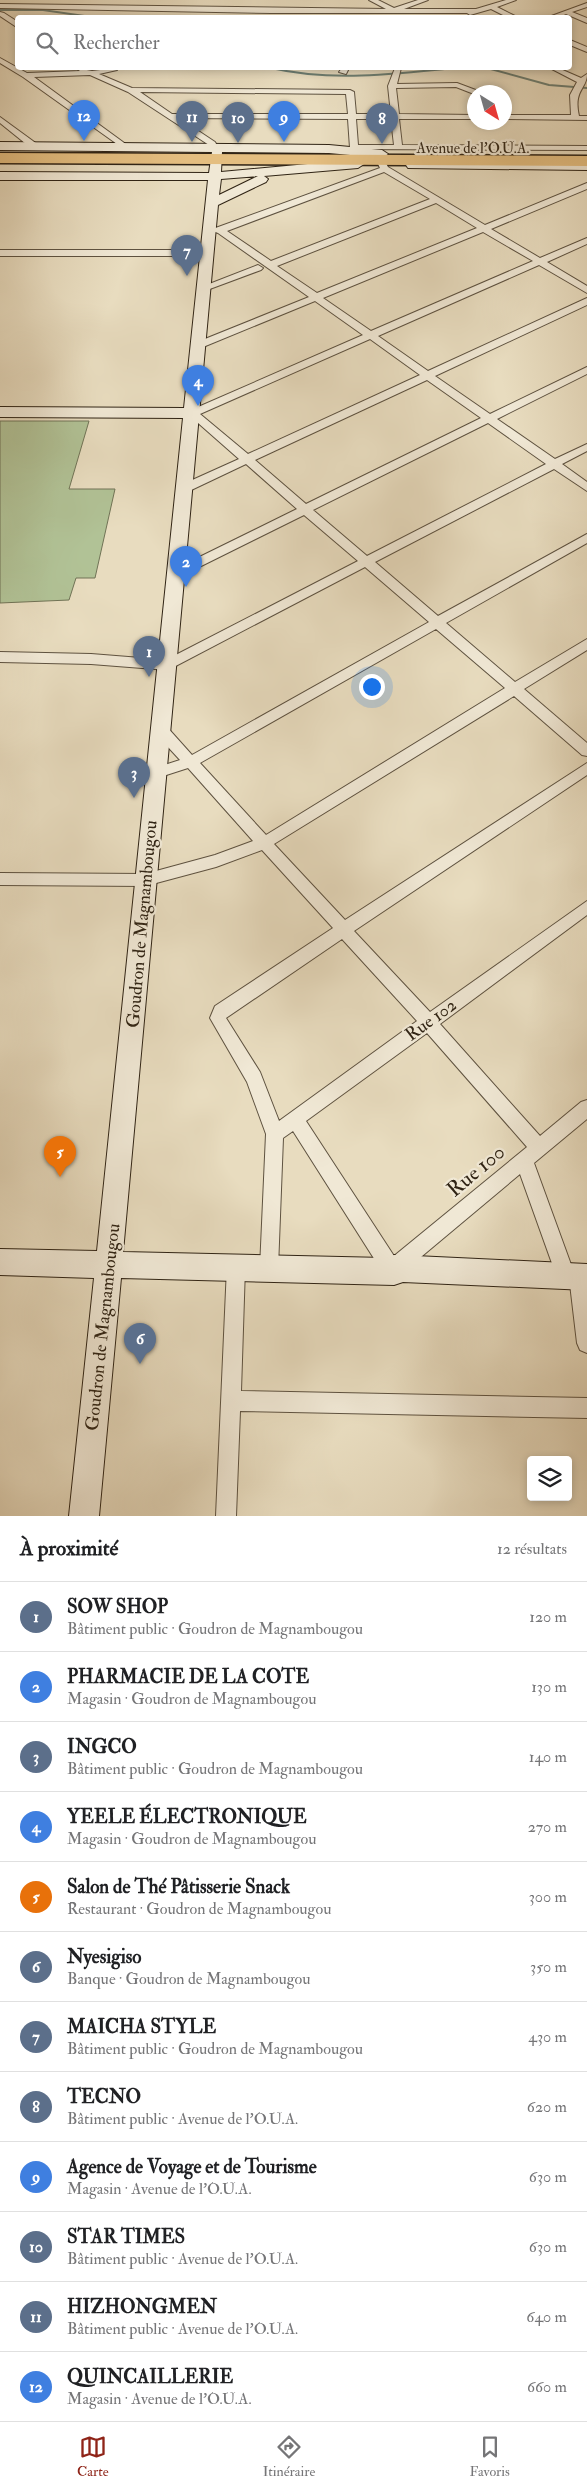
<!DOCTYPE html>
<html lang="fr">
<meta charset="utf-8">
<style>
:root{--surface:#fff;--page:#f6f6f6;--text:#202124;--muted:#757577;--line:#e0e0e0;--accent:#8f2418}
body{margin:0;font-family:"IM FELL Double Pica",serif;background:var(--page);color:var(--text)}
.controls{position:absolute;right:15px;bottom:15px;display:grid;overflow:hidden;border-radius:5px;box-shadow:0 2px 8px #0003}
.controls button{width:45px;height:45px;display:grid;place-items:center;padding:0;border:0;border-bottom:1px solid var(--line);background:var(--surface);color:var(--text);font:25px sans-serif}
.compass{position:absolute;left:467px;top:85px;width:45px;height:45px;border-radius:50%;background:var(--surface);box-shadow:0 2px 8px #0003;rotate:143deg}
.you{position:absolute;left:371px;top:686px;width:18px;height:18px;margin:-12px;border:4px solid #fff;border-radius:50%;background:#1a73e8;box-shadow:0 0 0 8px #1a73e833}
.badge{display:grid;place-items:center;width:32px;height:32px;border-radius:50%;background:var(--accent);color:#fff;font-size:16px;font-weight:700}
.pin{position:absolute;translate:-50% -41px;filter:drop-shadow(0 1px 2px #0008)}
.pin::after{content:'';position:absolute;top:26px;width:18px;height:15px;background:inherit;clip-path:polygon(0 0,100% 0,50% 100%)}
.list{margin:0;padding:0;list-style:none}
h2{display:flex;justify-content:space-between;align-items:center;height:65px;margin:0;padding:0 20px;font-size:21px}
h2 small{font-size:16px;font-weight:400;color:var(--muted)}
.list li{display:grid;grid-template-columns:32px 1fr auto;gap:15px;align-items:center;box-sizing:border-box;height:70px;padding:0 20px;border-top:1px solid var(--line)}
.list b{display:block;font-size:19px;white-space:nowrap}
.list p{margin:0;font-size:16px;white-space:nowrap;color:var(--muted)}
.list em{font-size:16px;font-style:normal;color:var(--muted)}
.icon{flex:none;width:28px;height:28px;fill:none;stroke:currentColor;stroke-width:2;stroke-linecap:round;stroke-linejoin:round}
.map{position:relative;flex:none;width:587px;height:1516px;overflow:hidden}
.search{position:absolute;background:var(--surface);box-shadow:0 2px 8px #0003;left:15px;right:15px;top:15px;height:55px;display:flex;align-items:center;gap:12px;box-sizing:border-box;padding:0 18px;border-radius:5px;color:var(--muted);font-size:19px}
.sheet{height:905px;background:var(--surface)}
nav{display:flex;justify-content:space-around;align-items:center;box-sizing:border-box;height:70px;border-top:1px solid var(--line);background:var(--surface);font-size:14px;color:var(--muted)}
nav a{display:grid;justify-items:center;gap:2px}
nav .on{color:var(--accent)}
.map>svg:first-child{display:block}
.green{fill:#b1c296;stroke:#707356}
.lines{fill:none;stroke-linecap:round;stroke-linejoin:round}
.stream{stroke:#6e7f73;stroke-width:2}
.street-casing{stroke:#5e5240;stroke-width:2}
.secondary-casing{stroke:#302415;stroke-width:2}
.highway-casing{stroke:#302415;stroke-width:3}
.street{fill:#f0e8d5;fill-rule:evenodd}
.secondary{fill:#f0e8d5;fill-rule:evenodd}
.highway{fill:#e4be80;fill-rule:evenodd}
.labels{text-anchor:middle;dominant-baseline:central;stroke-width:4.5;stroke-linejoin:round;paint-order:stroke}
.far-street-label{font-size:15px;fill:#302415;stroke:#f0e8d5}
.street-label{font-size:18px;fill:#302415;stroke:#f0e8d5}
.near-street-label{font-size:21px;fill:#302415;stroke:#f0e8d5}
</style>
<div class="map">
<svg width="587" height="1516" viewBox="0 0 587 1516">
<rect width="100%" height="100%" fill="#e8dcbf"/>
<filter id="stains"><feTurbulence type="fractalNoise" baseFrequency=".004" numOctaves="4"/><feColorMatrix values="0 0 0 0 .2 0 0 0 0 .09 0 0 0 0 .02 0 0 0 .5 -.17"/></filter>
<radialGradient id="worn" r=".72"><stop offset=".6" stop-color="#630" stop-opacity="0"/><stop offset="1" stop-color="#630" stop-opacity=".3"/></radialGradient>
<path class="green" d="M0,421H89L69,489H115L95,578H76L69,600L0,603Z"/>
<g class="lines">
<g class="stream">
<path d="M0,10H43L98,18"/>
<path d="M271,68C332,82 392,74 454,68"/>
<path d="M487,68L549,85L587,88"/>
</g>
<g class="street-casing">
<g id="street">
<path d="M369,0H378L394,8L418,0H428L404,9H476L506,0H516L497,7L519,18H509L491,9L470,15L467,13H272L0,8V4L386,9Z"/>
<path d="M587,3V7L572,12L587,18V23L566,14L557,18H546Z"/>
<path d="M0,12L4,13L18,22V28L0,16Z"/>
<path d="M570,40L587,47V52L570,45Z"/>
<path d="M0,58L27,73L80,71L76,68L92,71L117,68V70L99,74L132,88L350,90L354,92L356,114H391L388,86L395,68H401L397,84L457,83L481,92L474,94L456,87L396,88L399,114L474,115V119H399L402,145L587,146V150L360,149L352,152L348,150L350,148L348,119L179,118L215,142L221,153L217,155H214L209,145L128,92L90,75L34,77L127,145L128,147L124,149L23,77L0,63ZM140,92L346,94L348,114H172ZM356,119H391L394,145H358Z"/>
<path d="M342,68H349L346,74L339,72Z"/>
<path d="M550,68H558L581,78L587,74C587,89 573,90 579,116H587V120L504,119V115H571L570,95L577,82Z"/>
<path d="M0,117L37,144V148H31L0,123Z"/>
<path d="M380,157L383,158L388,167L485,225L587,183V189L491,229L540,258L587,238V244L547,262L587,286V293L539,265L378,336L428,371L587,298V305L435,376L490,414L587,367V374L497,419L555,459L587,444V451L562,464L587,482V491L554,469L375,562L438,616L587,534V543L446,623L515,682L587,639V650L524,689L587,743V756L582,755L514,696L274,844L345,920L587,763V775L354,931L430,1012L587,901V915L440,1024L540,1136L581,1102L587,1100V1119L534,1163L573,1270L578,1268L585,1270L587,1276V1353L580,1350L577,1343L570,1284L566,1285L559,1283L520,1174L403,1272L401,1279L394,1281L387,1279L293,1131L283,1138L278,1268L275,1274L269,1277L263,1274L260,1268L266,1134L247,1082L210,1018L215,1006L333,928L262,850L216,867L145,886L0,885V873L145,874L215,855L253,841L188,768L157,778L152,777L150,773L152,769L180,760L156,734L154,730L156,726H166L192,755L429,622L365,567L168,670L91,664L0,662V652L91,654L166,660L358,561L304,515L179,577H171L169,574L171,571L297,509L246,464L187,492H179V486L239,459L189,415V411L363,335L315,301L203,347H195V343L309,297L218,233L210,230L380,168L376,160ZM384,172L430,199L271,261L227,231ZM436,203L477,228L317,293L277,266ZM483,232L533,261L371,331L323,298ZM370,339L420,375L248,454L200,414ZM427,380L481,418L306,504L255,460ZM488,423L546,464L367,556L313,510ZM436,629L505,688L266,835L200,763ZM342,939L417,1021L279,1121L260,1072L226,1018ZM427,1033L527,1147L394,1256L306,1121Z"/>
<path d="M0,250H207L212,253L207,256H0Z"/>
<path d="M258,265L263,268L261,270L207,290L199,288Z"/>
<path d="M236,1258L242,1261L245,1267L241,1391L587,1398V1418L240,1411L236,1516H216L227,1267L230,1261Z"/>
</g>
</g>
<g class="secondary-casing">
<g id="secondary">
<path d="M0,142L329,145L382,150L388,154L382,158L329,153L222,152L221,172L340,161L358,160L364,164L358,168L264,176L268,179L266,182L218,205L123,1252L385,1258L394,1255L587,1264V1290L403,1282L394,1285L121,1278L99,1516H69L94,1278L0,1275V1249L97,1251L183,418L0,417V407L184,408L208,180H0V172L209,173L212,152L0,150ZM258,176L219,195L221,179Z"/>
<path d="M412,161L587,162V170L408,168L406,165L408,162Z"/>
</g>
</g>
<g class="highway-casing">
<path id="highway" d="M0,153L587,156V166L0,163Z"/>
</g>
<use href="#street" class="street"/>
<use href="#secondary" class="secondary"/>
<use href="#highway" class="highway"/>
</g>
<g class="labels">
<g class="far-street-label">
<text x="473" y="148">Avenue de l'O.U.A.</text>
</g>
<g class="street-label">
<text transform="translate(142 924) rotate(-85)">Goudron de Magnambougou</text>
<text transform="translate(431 1020) rotate(-36)">Rue 102</text>
<text transform="translate(103 1327) rotate(-84)">Goudron de Magnambougou</text>
</g>
<g class="near-street-label">
<text transform="translate(476 1171) rotate(-40)">Rue 100</text>
</g>
</g>
<rect width="100%" height="100%" filter="url(#stains)"/>
<rect width="100%" height="100%" fill="url(#worn)"/>
</svg>
<div class="controls">
<button><svg class="icon" aria-label="layers" viewBox="0 0 24 24"><path d="M12 4l9 5-9 5-9-5zM3 14l9 5 9-5"/></svg></button>
</div>
<svg class="compass" viewBox="-18 -18 36 36"><path d="M0-13l5 13h-10z" fill="#e53935"/><path d="M0 13l5-13h-10z" fill="#757577"/></svg>
<div class="you"></div>
<div class="pin badge" style="left:149px;top:677px;background:#5c6f8a">1</div>
<div class="pin badge" style="left:186px;top:587px;background:#3f7fe0">2</div>
<div class="pin badge" style="left:134px;top:798px;background:#5c6f8a">3</div>
<div class="pin badge" style="left:198px;top:406px;background:#3f7fe0">4</div>
<div class="pin badge" style="left:60px;top:1177px;background:#e8710a">5</div>
<div class="pin badge" style="left:140px;top:1364px;background:#5c6f8a">6</div>
<div class="pin badge" style="left:187px;top:276px;background:#5c6f8a">7</div>
<div class="pin badge" style="left:382px;top:144px;background:#5c6f8a">8</div>
<div class="pin badge" style="left:284px;top:142px;background:#3f7fe0">9</div>
<div class="pin badge" style="left:238px;top:143px;background:#5c6f8a">10</div>
<div class="pin badge" style="left:192px;top:142px;background:#5c6f8a">11</div>
<div class="pin badge" style="left:84px;top:141px;background:#3f7fe0">12</div>
<div class="search"><svg class="icon" aria-label="search" viewBox="0 0 24 24"><circle cx="10" cy="10" r="6"/><path d="M15 15l6 6"/></svg>Rechercher</div>
</div>
<section class="sheet">
<h2>À proximité<small>12 résultats</small></h2>
<ul class="list">
<li><span class="badge" style="background:#5c6f8a">1</span><div><b>SOW SHOP</b><p>Bâtiment public · Goudron de Magnambougou</p></div><em>120 m</em></li>
<li><span class="badge" style="background:#3f7fe0">2</span><div><b>PHARMACIE DE LA COTE</b><p>Magasin · Goudron de Magnambougou</p></div><em>130 m</em></li>
<li><span class="badge" style="background:#5c6f8a">3</span><div><b>INGCO</b><p>Bâtiment public · Goudron de Magnambougou</p></div><em>140 m</em></li>
<li><span class="badge" style="background:#3f7fe0">4</span><div><b>YEELE ÉLECTRONIQUE</b><p>Magasin · Goudron de Magnambougou</p></div><em>270 m</em></li>
<li><span class="badge" style="background:#e8710a">5</span><div><b>Salon de Thé Pâtisserie Snack</b><p>Restaurant · Goudron de Magnambougou</p></div><em>300 m</em></li>
<li><span class="badge" style="background:#5c6f8a">6</span><div><b>Nyesigiso</b><p>Banque · Goudron de Magnambougou</p></div><em>350 m</em></li>
<li><span class="badge" style="background:#5c6f8a">7</span><div><b>MAICHA STYLE</b><p>Bâtiment public · Goudron de Magnambougou</p></div><em>430 m</em></li>
<li><span class="badge" style="background:#5c6f8a">8</span><div><b>TECNO</b><p>Bâtiment public · Avenue de l'O.U.A.</p></div><em>620 m</em></li>
<li><span class="badge" style="background:#3f7fe0">9</span><div><b>Agence de Voyage et de Tourisme</b><p>Magasin · Avenue de l'O.U.A.</p></div><em>630 m</em></li>
<li><span class="badge" style="background:#5c6f8a">10</span><div><b>STAR TIMES</b><p>Bâtiment public · Avenue de l'O.U.A.</p></div><em>630 m</em></li>
<li><span class="badge" style="background:#5c6f8a">11</span><div><b>HIZHONGMEN</b><p>Bâtiment public · Avenue de l'O.U.A.</p></div><em>640 m</em></li>
<li><span class="badge" style="background:#3f7fe0">12</span><div><b>QUINCAILLERIE</b><p>Magasin · Avenue de l'O.U.A.</p></div><em>660 m</em></li>
</ul>
</section>
<nav>
<a class="on"><svg class="icon" aria-label="map" viewBox="0 0 24 24"><path d="M3 6l6-2 6 2 6-2v14l-6 2-6-2-6 2zM9 4v14M15 6v14"/></svg>Carte</a>
<a><svg class="icon" aria-label="directions" viewBox="0 0 24 24"><path d="M12 3l9 9-9 9-9-9zM9 14v-3h6M13 9l2 2-2 2"/></svg>Itinéraire</a>
<a><svg class="icon" aria-label="saved" viewBox="0 0 24 24"><path d="M7 4h10v16l-5-4-5 4z"/></svg>Favoris</a>
</nav>
